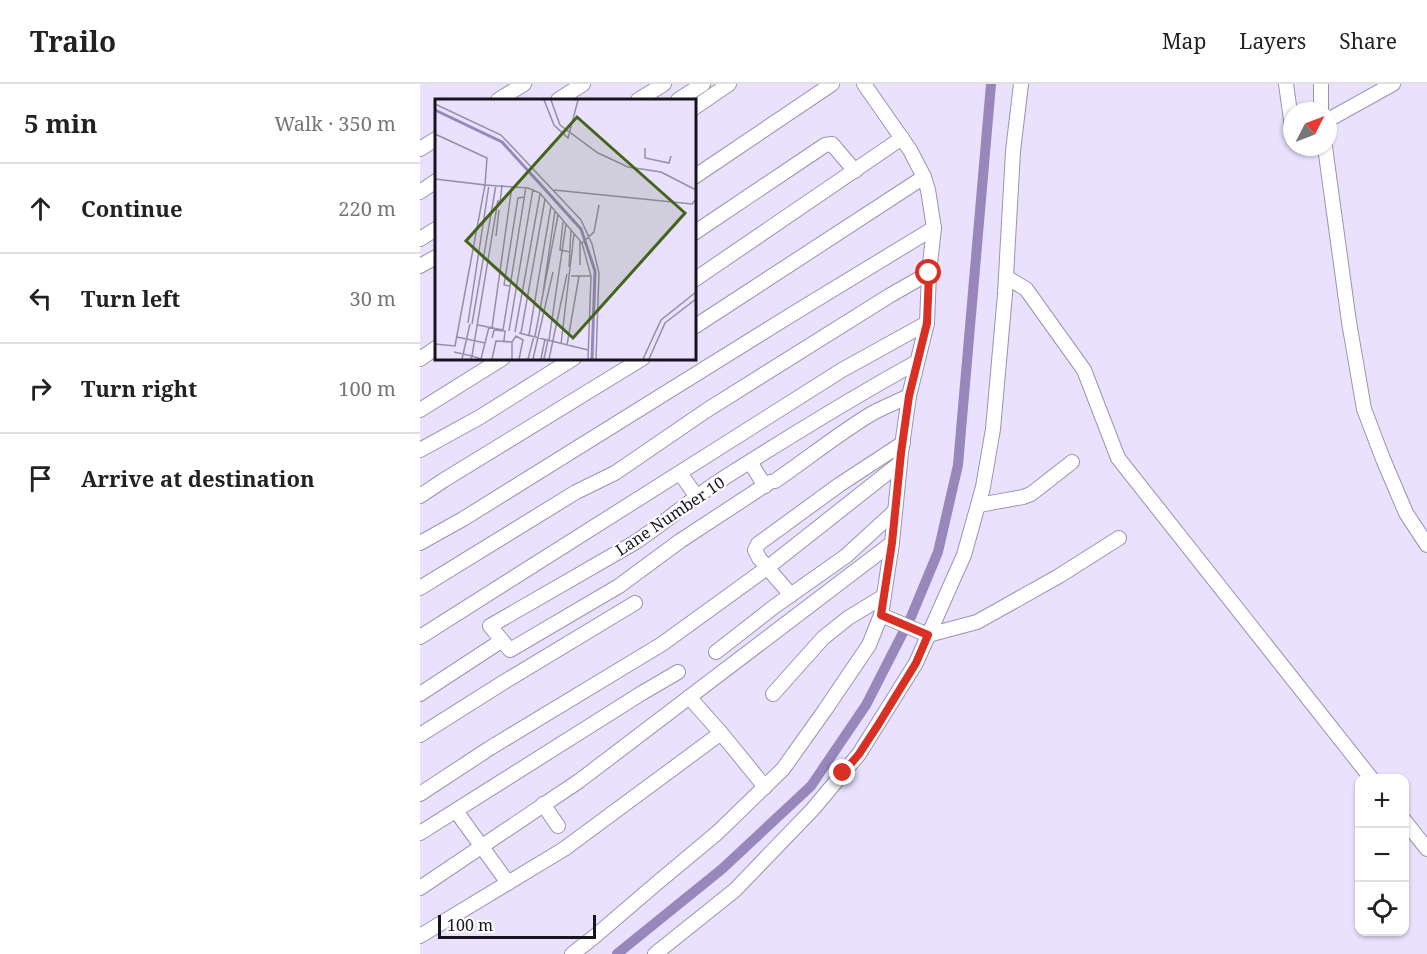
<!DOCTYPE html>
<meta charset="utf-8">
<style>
:root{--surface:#fff;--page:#f6f6f6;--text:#222;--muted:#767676;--line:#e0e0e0}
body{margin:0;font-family:"Noto Serif",serif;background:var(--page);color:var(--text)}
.controls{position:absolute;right:18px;bottom:18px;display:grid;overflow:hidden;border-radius:12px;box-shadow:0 2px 4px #0004}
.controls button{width:54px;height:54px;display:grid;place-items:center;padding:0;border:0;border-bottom:2px solid var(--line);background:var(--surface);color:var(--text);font:30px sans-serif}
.compass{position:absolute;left:863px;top:18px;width:54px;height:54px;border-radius:50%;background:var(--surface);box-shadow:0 2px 4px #0004;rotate:48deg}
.scale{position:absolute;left:18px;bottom:15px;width:158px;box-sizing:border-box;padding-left:6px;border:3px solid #17141e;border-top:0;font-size:16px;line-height:21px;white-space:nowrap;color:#17141e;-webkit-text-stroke:4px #fff;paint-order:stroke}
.stop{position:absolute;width:18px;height:18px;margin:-14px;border:4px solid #d93025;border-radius:50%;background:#fff}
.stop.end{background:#d93025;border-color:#fff;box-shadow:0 2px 6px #0008}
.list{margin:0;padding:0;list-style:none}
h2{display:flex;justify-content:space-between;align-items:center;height:78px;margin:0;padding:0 24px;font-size:26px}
h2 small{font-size:20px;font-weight:400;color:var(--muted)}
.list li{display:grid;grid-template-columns:39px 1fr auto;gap:18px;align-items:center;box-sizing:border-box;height:90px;padding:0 24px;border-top:2px solid var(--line)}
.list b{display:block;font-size:22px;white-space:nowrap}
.list em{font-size:20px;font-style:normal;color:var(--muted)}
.icon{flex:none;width:33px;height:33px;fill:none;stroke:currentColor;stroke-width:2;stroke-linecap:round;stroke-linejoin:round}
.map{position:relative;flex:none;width:1007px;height:870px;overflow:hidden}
header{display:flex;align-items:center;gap:36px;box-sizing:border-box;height:84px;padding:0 30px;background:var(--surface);border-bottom:2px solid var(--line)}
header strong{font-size:28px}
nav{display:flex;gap:33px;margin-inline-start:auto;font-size:21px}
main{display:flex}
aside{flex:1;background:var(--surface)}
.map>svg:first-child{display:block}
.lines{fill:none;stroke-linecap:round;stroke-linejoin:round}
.canal{stroke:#9787bb;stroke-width:10}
.minor-casing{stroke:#9b93af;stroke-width:16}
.minor{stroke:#fff;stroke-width:14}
.route{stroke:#d93025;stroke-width:8}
.labels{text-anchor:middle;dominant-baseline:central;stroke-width:4.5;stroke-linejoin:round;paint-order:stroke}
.street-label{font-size:16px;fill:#17141e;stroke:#fff}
.inset-river{fill:none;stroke:#9787bb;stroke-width:3}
.inset-road{fill:none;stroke:#958fa4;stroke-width:1.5}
.view{fill:#43651b;fill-opacity:0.15;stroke:#43651b;stroke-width:3}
.inset-edge{fill:none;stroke:#17141e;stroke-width:3}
</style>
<header>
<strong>Trailo</strong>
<nav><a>Map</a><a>Layers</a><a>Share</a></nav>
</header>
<main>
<aside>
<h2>5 min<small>Walk · 350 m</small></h2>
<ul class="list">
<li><svg class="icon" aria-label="ahead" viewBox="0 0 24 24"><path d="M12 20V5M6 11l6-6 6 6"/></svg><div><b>Continue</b></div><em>220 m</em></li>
<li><svg class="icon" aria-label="left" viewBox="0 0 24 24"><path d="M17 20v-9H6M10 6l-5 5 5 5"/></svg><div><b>Turn left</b></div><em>30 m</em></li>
<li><svg class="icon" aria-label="right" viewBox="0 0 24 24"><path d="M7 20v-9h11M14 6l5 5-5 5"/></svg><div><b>Turn right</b></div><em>100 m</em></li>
<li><svg class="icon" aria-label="arrive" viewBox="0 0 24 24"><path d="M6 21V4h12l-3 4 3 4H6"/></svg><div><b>Arrive at destination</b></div></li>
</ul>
</aside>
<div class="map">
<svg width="1007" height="870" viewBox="0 0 1007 870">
<rect width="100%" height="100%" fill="#e9e1fe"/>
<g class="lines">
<path class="canal" d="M197,870L302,785L391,702L446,621L491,533L518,468L538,381L571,0"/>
<g class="minor-casing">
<g id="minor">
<path d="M866,0L872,43"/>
<path d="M78,16L104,0"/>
<path d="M138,16L163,0"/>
<path d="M218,16L244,0"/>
<path d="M258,16L283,0"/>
<path d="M274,24L309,0"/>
<path d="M901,27V0"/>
<path d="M908,36L973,0"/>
<path d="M905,63L929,238L944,325L963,375L986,429L1007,461"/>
<path d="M0,65L16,55"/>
<path d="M274,93L412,0"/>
<path d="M0,108L16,97"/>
<path d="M274,149L405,61L412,60L435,87"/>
<path d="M0,155L16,145"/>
<path d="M0,182L16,173"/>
<path d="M586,193L606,205L664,286L698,374L951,694"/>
<path d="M274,196L482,54"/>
<path d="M274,243L504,93"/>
<path d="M0,275L16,264"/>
<path d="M489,312C477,318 463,323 451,330C418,350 387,375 355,397L350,398L260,457L199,502L90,566L70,542L214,459C243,440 268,418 296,399C362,357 428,316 497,278"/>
<path d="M0,326L83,274"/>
<path d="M0,366L60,333L154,274"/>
<path d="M330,378L345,402"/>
<path d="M260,389L277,413"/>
<path d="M0,412L24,396L223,274"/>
<path d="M559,421L603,413L611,410L652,378"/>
<path d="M0,459L43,435L371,231L514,144"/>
<path d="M0,504L156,408L195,389L287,326L469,212L509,189"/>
<path d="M371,511L339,474L335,466L338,460L419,401L483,359"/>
<path d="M461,531L508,551L557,538L639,492L699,454"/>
<path d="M0,553L422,286L507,239"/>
<path d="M296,568L355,522L426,472L475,427"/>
<path d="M0,610L81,557"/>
<path d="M353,610L403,554L428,534L464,512"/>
<path d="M269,613L301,649L345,703"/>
<path d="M0,651L84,598L215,519"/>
<path d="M0,710L70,664L242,560L347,484L480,379"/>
<path d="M123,720L138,742"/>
<path d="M36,727L88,799"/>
<path d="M984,736L1007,765"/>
<path d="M0,749L222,609L258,588"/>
<path d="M0,804L159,697L472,459"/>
<path d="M0,852L144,765L301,649"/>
<path d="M152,870L174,853L237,799L297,749L363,685L405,626L449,561L461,531L472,459L481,369L489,312L507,239L509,189L514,144L508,106L504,93L490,66L444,0"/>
<path d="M235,870L315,806L393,725L439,670L496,579L544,471L563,403L573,345L585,210L593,67L601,0"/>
</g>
</g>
<use href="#minor" class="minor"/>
</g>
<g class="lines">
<path class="route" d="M423,689L439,670L458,641L496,579L508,551L461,531L472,459L481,369L489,312L507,239L509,189"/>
</g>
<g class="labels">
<g class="street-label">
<text transform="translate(250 432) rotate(-34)">Lane Number 10</text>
</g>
</g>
<g transform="translate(15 15)">
<rect width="261" height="261" fill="#e9e1fe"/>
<path class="inset-river" d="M0,11L67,43L146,130L160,172L157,260"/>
<path class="inset-road" d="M109,1L119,26L133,39L143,1M116,1L125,26L163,54L193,68L226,73L261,91M0,5L66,36L146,121L157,145L164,174L161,260M0,35L52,59L50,86L93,89L105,94L147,144L156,177L153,260M210,49V59L234,64L236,57M0,80L50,86L20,247L0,245M119,91L257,105L261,100M65,104L67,86M128,123L125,151L135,153M61,137L64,111M147,144L159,133L164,106M145,166V142M134,168L136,131M136,177H156M75,187L69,186L83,99L90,98M108,194L120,112M33,224L54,86M37,225L61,86M43,226L68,231M54,228L46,260L37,257L63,101M57,229L77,87M68,231L91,88M74,232L98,90M80,233L105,95M84,234L153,251M86,234L110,100M94,236L116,107M100,237L123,116M22,238L50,244M57,239L59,231L70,232L69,242M114,241L131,125M126,245L139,135M132,246L144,177M19,253L37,257L36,260M27,260L35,225M57,260L61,242L77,243M77,260V243L81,237L88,241L84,260M93,260L99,237M98,260L118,173M106,260L110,240M109,260L113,241M114,260L132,175M208,260L226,221L261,193M214,260L230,224L261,200"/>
<path class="view" d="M142,18L250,114L138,239L31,142Z"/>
<rect width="261" height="261" class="inset-edge"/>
</g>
</svg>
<div class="controls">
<button>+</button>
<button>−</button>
<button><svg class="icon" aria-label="locate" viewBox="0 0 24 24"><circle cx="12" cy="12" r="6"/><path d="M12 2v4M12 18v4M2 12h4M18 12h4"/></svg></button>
</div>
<svg class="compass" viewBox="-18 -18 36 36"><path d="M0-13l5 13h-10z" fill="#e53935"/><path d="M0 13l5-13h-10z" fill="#767676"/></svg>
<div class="scale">100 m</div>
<div class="stop" style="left:509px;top:189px"></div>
<div class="stop end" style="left:423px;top:689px"></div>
</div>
</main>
